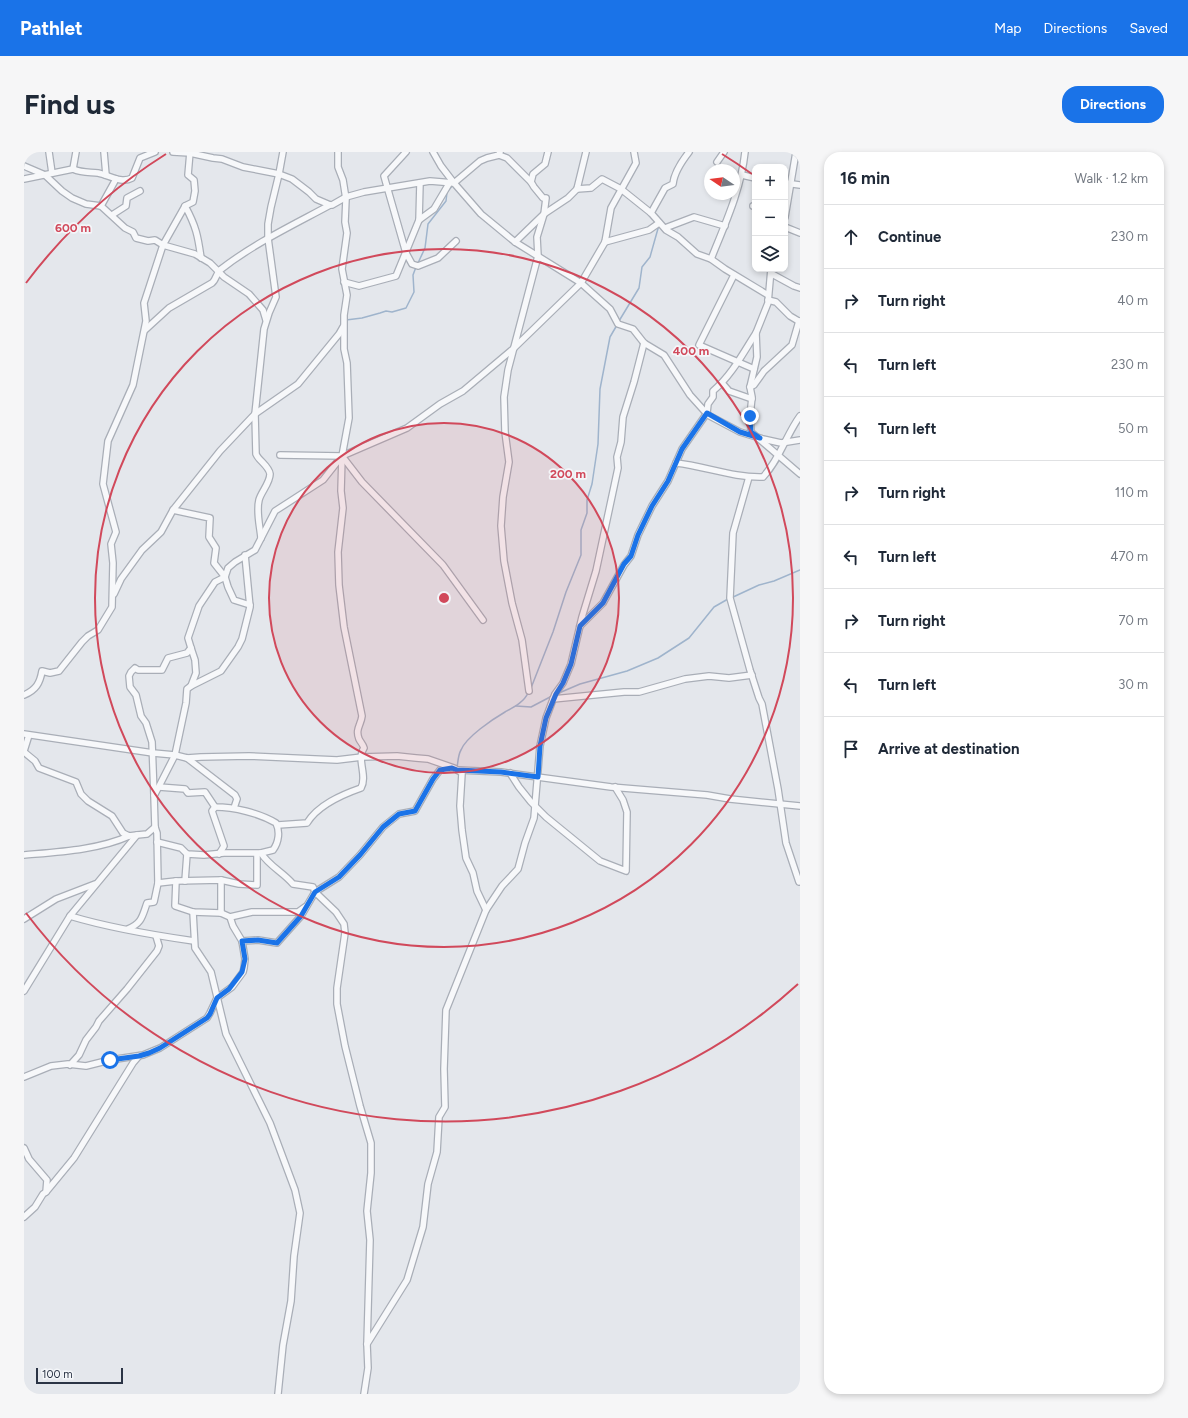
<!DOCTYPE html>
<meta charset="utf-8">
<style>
:root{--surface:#fff;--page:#f6f6f7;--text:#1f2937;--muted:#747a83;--line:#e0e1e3;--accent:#1a73e8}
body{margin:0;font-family:Figtree,sans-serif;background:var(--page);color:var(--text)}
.controls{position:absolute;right:12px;top:12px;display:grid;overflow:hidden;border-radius:8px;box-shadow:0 2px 6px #0003}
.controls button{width:36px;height:36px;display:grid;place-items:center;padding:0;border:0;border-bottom:1px solid var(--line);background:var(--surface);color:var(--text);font:20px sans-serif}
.compass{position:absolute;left:680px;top:12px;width:36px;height:36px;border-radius:50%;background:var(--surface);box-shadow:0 2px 6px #0003;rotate:283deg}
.scale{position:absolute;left:12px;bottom:10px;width:87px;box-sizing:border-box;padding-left:4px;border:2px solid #2b3445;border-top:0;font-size:11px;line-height:14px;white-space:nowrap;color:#2b3445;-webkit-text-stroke:3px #f4f6f9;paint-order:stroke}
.stop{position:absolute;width:12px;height:12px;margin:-9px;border:3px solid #1a73e8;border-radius:50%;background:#fff}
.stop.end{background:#1a73e8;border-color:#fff;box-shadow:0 1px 4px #0008}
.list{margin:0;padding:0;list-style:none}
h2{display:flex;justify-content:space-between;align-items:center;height:52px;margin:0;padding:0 16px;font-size:17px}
h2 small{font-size:13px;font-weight:400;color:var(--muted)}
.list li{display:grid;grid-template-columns:26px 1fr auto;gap:12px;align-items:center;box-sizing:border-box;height:64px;padding:0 16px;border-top:1px solid var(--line)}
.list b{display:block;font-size:15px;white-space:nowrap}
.list em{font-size:13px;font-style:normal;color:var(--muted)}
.icon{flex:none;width:22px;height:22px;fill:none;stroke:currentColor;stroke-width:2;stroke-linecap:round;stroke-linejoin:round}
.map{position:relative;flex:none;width:776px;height:1242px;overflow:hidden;border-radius:16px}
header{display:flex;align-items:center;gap:24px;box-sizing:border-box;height:56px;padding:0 20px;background:var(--accent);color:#fff}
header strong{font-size:19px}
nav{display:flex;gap:22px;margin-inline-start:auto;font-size:14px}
.intro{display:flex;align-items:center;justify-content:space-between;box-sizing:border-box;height:96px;padding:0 24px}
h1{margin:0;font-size:28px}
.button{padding:10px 18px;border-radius:16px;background:var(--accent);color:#fff;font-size:14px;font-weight:700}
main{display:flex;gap:24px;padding:0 24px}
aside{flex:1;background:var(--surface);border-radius:16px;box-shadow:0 2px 6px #0003}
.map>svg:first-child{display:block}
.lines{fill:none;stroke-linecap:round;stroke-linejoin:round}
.stream{stroke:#9fb4cc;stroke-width:1.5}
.minor-casing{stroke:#a9aeb7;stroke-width:8}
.minor{stroke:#f7f8fa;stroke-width:5.5}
.route{stroke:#1a73e8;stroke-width:5}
.ring{fill:none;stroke:#d1495b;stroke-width:2}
.centre{fill:#d1495b;stroke:#f4f6f9;stroke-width:2}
.ring-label{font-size:12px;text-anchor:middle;font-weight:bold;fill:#d1495b;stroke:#f4f6f9;stroke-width:3.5;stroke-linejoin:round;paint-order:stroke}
</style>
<header>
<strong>Pathlet</strong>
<nav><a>Map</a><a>Directions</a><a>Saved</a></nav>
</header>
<div class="intro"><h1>Find us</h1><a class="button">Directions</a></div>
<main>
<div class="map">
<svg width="776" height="1242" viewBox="0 0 776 1242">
<rect width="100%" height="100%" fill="#e4e7ec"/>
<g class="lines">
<g class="stream">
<path d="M394,111L401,96L404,72L422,49L423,40L429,33"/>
<path d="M322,168L338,166L356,161L362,159L368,160L382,156L390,140L389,123L392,115"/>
<path d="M595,169L615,136L618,115L626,105L635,73"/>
<path d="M707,446L735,433L750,429L776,418"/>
<path d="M507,536L529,480L542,440L557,403V378L563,361V348L568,332L574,292L576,237L586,185L593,173"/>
<path d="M535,541L556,532L603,519L634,506L665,486L690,455L704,447"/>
<path d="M492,554L507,555L528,544"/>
<path d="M433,616C434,610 434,603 437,598C442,585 469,567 481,560C490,555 500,550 504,541"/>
</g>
<g class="minor-casing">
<g id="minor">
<path d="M25,0L28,21"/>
<path d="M80,0L82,23"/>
<path d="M149,0L166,1L189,6L198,7L219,15L255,22L268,27L285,40L292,47L306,53H308L322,45L340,40L406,29L430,31"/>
<path d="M382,0L360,24L382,101L388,112L394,114L414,106L432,89"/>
<path d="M409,0L417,14L430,31L457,62L491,90L557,131L586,157L594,172L609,177L620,191L640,203L666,243L684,263L716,280L739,287L757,291L776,288"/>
<path d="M476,0L475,3L483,6L507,30"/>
<path d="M693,10L700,0"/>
<path d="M0,14L21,23L38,39L48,46L62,52L77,54L101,76L109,80L112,86L124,89L131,88L139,93L171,102L186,111L200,125L225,142L239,158L242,168"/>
<path d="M49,17L52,0"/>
<path d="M718,23L731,26"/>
<path d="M0,27L49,17C58,21 65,20 74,21C85,23 97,32 108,26L116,6L131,0"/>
<path d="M430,31L456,9L463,6L475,3"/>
<path d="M761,31L776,33"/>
<path d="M553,37L567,36L578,27L597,37L627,61L642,78L654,85L673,102L687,107L701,117L744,143"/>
<path d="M77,54L92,27"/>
<path d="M161,54C172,74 174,84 177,106"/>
<path d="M729,54H731"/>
<path d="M627,61L641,36L649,32C650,20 658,9 665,0"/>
<path d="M88,63L102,54L103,46L116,39"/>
<path d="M761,65L772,0"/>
<path d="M395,68L396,31"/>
<path d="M761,75L776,81"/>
<path d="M641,76L670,65L701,74"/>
<path d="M491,90L520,62L544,46L553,37L562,0"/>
<path d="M581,90L625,78L635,71"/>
<path d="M687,107C701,72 717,38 721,0"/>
<path d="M747,117L744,151L732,181L733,205L726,235L728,245L726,264L727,280L776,322"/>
<path d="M748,122L770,134L776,136"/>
<path d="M710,123L675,193L730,217"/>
<path d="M320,130L335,134L372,124L395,68L410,57L426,30"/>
<path d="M744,148L752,150L766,164L776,170"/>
<path d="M121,178L145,156L188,131C192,128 192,122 196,118C229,92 269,73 306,53"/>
<path d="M698,231L705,239L728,247"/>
<path d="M726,235L730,233L740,219L768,193L775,169"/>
<path d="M256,303L318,304L338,330L419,413L459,468"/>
<path d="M652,311C681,314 709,326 739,325C756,307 762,283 776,264"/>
<path d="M725,325L709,381L706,446L726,518L735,546L738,552L754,637L762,691L775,730"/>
<path d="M149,358L186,366L185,385L192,396L190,411L201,425L204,435L210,448L226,453"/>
<path d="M237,386C236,374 232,360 235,348C237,340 246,331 246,322C245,314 235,309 232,302L231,262L240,177L245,161L252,145L244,86V72L247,55L255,22L259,0"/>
<path d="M90,442L97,427L118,398L137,380L149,358L196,299L231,262L274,232L315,182L319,175"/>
<path d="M556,474L579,451L600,413L607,404L614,383L628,354L644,329L658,297L683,261L684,252L689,245V239C708,223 719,201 732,181"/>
<path d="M167,534L197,519L214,495L218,487L226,455L221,403"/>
<path d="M505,539L498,488L488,451L480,409L477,374L479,345L485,310L481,280L480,245L484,218L514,104L513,85L520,62L522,46H519L510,35L507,30L509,22L521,12L524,0"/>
<path d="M0,543C12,538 16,531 18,519L26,521L35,519L58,490L64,484L74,478L88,455L89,411L87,392L92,380L79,332L84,289L109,233L122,169L120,151L139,93L161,54L169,50L171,39L170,28L164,23L166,0"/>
<path d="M529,547L600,540H615L661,527L685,524L705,526L728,523"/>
<path d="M0,582L129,601L151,603L163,606L177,605L225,604L313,608L338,605L373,604L392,606L404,607L430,616L438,621L436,654L438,678L442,706L449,721L453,739L462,758"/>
<path d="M0,599L5,583"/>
<path d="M0,600L11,609L15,616L52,630L57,642L64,649L88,664L99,681L105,684L113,683"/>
<path d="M163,606L211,643L213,647L210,656"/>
<path d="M434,618L477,620L587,635L683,643L706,647L776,654"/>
<path d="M486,621L495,635L507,650L522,665L576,709L602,719L603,660L599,648L591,635"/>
<path d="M135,635L161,637L164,641L181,640L191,655C210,655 235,661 252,671C256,679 255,690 249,698L237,701"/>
<path d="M130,643L128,590L122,571L117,564L112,543L106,535L105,524L107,520L111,516L114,518H138L144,506L163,501L167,496"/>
<path d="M191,655L188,659L200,694L195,702"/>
<path d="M254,673L283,671C294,653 317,643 337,636C344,624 332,607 340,596C339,592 337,591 335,587C331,577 337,573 338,564L320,475L315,433L314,400L319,356L317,339L318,304L325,266L323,211L320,197V163L323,143L318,117L323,81L321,70L322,47L319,28L314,15V0"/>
<path d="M133,690L157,696L163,702L180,703L200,701H237C245,714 259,720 269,732L289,735L291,740L312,760L320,772L321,781L313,836V852L321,894L336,954L347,991V1021L343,1059L346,1088L343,1192L344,1216L340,1242"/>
<path d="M0,703C34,700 74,698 105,684"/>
<path d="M152,729L151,754L169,760L197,761L206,765L228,760H274L281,755"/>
<path d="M161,729L163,702"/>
<path d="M134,731L152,729L197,728L215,732L233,733V702"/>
<path d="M169,760L171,796L187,820L202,882L246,971L271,1038L276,1061L270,1104L267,1149L259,1193L254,1242"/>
<path d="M197,761V728"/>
<path d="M46,764C86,776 128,783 170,789"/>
<path d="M0,767L32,747L71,732"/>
<path d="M104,777C118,771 118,765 123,751L130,750L134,731L133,681L131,675"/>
<path d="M218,789L234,788L253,791L277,764L291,740L315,725L336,703L359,675L375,662L391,659L409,627L416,618L426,616"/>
<path d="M0,839L46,764L113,683L123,682L131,675L130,644L151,603L162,551L163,537L167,534L172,521L171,508L167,496L164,486L175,454L191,430L201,425L204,416L211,410L231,398L251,359L299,328L318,304L383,276L416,252L439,239L489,197L557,131L581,90L587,56L612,11L610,0"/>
<path d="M46,913L55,903L62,888L72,875L75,869L103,837L133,799L135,794L132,784"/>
<path d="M0,925L27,914L44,912L62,914L86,908L119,903L136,896L183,866L186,861L193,846L208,835L219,820L220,816L221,807L218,789L209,774L206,765"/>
<path d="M0,996L5,1007L23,1028L22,1040L19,1042L11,1055L0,1065"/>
<path d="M22,1040L50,1006L109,911L115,904"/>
<path d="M343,1192L383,1128L399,1075L404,1032L413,1000L415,965L421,955L420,917L422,858L462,758L478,734L494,717L501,691L510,666L516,594L522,566L531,542L539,531L547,512L558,465L572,419L594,316L593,305L597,290L599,265L610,230L620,191"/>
</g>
</g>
<use href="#minor" class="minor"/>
</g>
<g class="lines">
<path class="route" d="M86,908L115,904L125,901L136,896L183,866L186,862L193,846L205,837L218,820L221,807L218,789L234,788L253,791L277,764L291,740L315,725L336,703L359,675L375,662L391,659L409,627L416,618L428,616L433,618L477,620L514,625L516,594L522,566L532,542L539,531L547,512L556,474L579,451L600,412L607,404L614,383L628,354L644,329L658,297L683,261L716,280L736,286L727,280L726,264"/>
</g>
<circle cx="420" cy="446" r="175" fill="#d1495b" fill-opacity=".12"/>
<g class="ring">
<circle cx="420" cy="446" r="175"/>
<circle cx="420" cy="446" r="349"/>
<path d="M774 832A524 524 0 0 1 2 761M2 131A524 524 0 0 1 142 2M698 2A524 524 0 0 1 728 22"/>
</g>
<circle cx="420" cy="446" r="6" class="centre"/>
<g class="ring-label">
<text x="49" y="80">600 m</text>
<text x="667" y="203">400 m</text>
<text x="544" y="326">200 m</text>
</g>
</svg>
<div class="controls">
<button>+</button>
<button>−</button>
<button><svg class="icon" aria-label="layers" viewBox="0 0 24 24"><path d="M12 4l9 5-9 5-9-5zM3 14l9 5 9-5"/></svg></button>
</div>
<svg class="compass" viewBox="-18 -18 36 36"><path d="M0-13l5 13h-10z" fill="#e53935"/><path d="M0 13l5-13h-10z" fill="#747a83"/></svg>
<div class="scale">100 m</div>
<div class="stop" style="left:86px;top:908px"></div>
<div class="stop end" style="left:726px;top:264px"></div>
</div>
<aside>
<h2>16 min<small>Walk · 1.2 km</small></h2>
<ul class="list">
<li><svg class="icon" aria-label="ahead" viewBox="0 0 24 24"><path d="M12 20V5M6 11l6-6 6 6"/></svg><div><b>Continue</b></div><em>230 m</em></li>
<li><svg class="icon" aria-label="right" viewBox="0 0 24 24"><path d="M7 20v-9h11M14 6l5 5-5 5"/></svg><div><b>Turn right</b></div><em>40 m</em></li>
<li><svg class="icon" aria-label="left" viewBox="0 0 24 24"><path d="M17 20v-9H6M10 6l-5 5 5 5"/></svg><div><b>Turn left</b></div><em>230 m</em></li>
<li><svg class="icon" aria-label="left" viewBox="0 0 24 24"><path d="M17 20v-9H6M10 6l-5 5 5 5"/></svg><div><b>Turn left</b></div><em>50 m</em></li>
<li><svg class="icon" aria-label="right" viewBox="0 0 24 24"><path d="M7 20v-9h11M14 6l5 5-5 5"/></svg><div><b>Turn right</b></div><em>110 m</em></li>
<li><svg class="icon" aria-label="left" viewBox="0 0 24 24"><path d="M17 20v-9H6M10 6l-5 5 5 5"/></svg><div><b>Turn left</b></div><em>470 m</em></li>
<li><svg class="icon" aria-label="right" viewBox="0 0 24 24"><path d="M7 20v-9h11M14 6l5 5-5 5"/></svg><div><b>Turn right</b></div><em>70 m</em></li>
<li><svg class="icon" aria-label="left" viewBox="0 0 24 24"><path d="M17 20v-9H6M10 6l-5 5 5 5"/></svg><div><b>Turn left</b></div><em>30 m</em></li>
<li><svg class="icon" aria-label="arrive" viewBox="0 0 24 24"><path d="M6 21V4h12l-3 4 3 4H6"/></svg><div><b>Arrive at destination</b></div></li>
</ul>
</aside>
</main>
